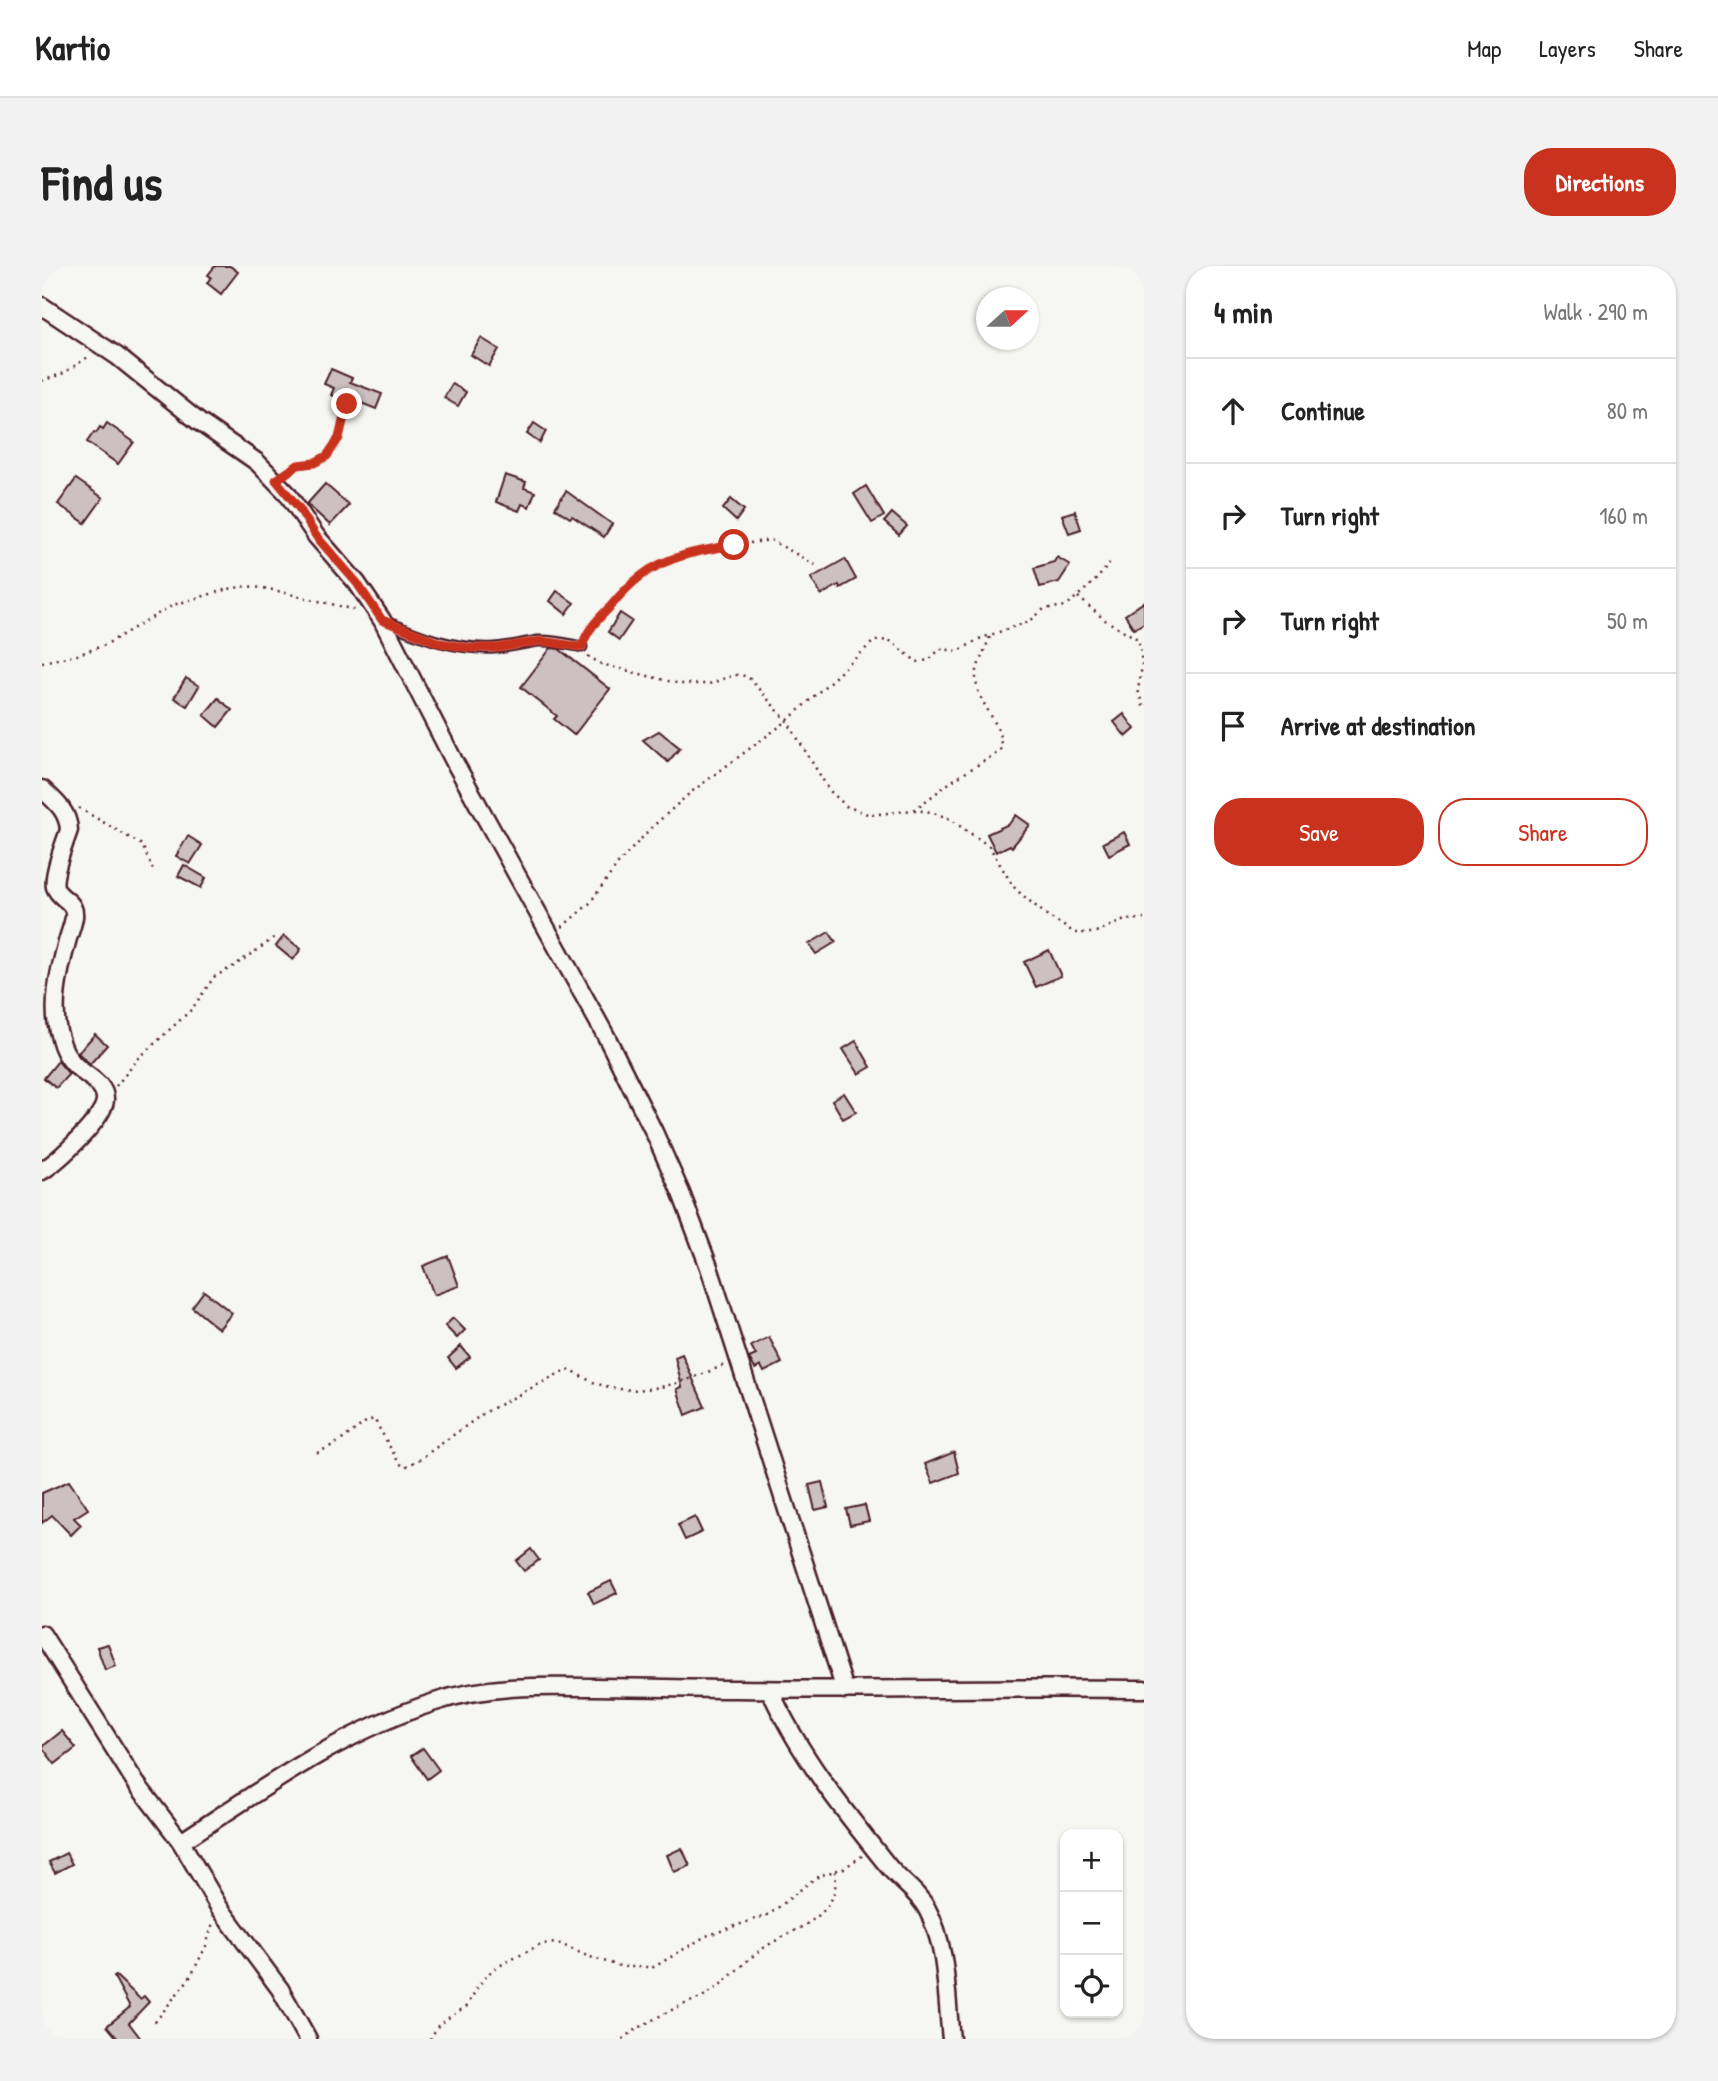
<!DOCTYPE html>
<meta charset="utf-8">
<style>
:root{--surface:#fff;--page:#f2f2f2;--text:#222;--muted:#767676;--line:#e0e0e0;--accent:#c8321e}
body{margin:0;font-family:"Patrick Hand",sans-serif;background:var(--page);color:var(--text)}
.controls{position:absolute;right:21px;bottom:21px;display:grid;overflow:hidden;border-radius:14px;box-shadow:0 2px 5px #0004}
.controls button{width:63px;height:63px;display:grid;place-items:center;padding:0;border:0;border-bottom:2px solid var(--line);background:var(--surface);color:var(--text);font:35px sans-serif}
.compass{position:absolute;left:934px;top:21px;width:63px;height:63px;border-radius:50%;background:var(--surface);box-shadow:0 2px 5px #0004;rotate:69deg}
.stop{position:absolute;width:21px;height:21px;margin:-16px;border:5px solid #c8321e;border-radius:50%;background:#fff}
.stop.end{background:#c8321e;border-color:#fff;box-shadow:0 2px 7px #0008}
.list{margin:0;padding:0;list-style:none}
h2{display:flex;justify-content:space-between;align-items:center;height:91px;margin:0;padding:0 28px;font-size:30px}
h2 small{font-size:23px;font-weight:400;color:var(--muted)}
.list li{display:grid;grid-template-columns:46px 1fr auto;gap:21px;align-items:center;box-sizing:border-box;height:105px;padding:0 28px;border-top:2px solid var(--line)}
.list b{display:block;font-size:26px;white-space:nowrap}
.list em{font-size:23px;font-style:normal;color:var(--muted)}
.actions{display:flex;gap:14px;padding:21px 28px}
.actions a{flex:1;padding:16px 0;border:2px solid var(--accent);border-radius:28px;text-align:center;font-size:24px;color:var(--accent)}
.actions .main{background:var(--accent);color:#fff}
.icon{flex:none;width:38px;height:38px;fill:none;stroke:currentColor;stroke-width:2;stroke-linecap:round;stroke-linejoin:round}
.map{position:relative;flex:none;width:1102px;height:1773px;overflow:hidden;border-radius:28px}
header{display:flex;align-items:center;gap:42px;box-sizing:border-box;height:98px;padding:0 35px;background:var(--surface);border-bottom:2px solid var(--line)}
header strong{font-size:33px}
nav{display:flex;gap:38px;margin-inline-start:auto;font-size:24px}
.intro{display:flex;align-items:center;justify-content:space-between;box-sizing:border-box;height:168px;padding:0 42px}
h1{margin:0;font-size:49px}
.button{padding:18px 32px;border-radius:28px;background:var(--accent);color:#fff;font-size:24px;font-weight:700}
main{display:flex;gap:42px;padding:0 42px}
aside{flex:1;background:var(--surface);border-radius:28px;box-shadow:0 2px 5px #0004}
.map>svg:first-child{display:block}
.building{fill:#ccc1c0;stroke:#4a1f2b;stroke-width:2}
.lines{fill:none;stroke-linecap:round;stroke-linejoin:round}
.lane-casing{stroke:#4a1f2b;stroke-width:13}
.street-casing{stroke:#4a1f2b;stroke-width:21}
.path{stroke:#4a1f2b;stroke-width:2.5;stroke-dasharray:2 5;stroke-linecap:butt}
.lane{stroke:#f6f6f2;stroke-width:8}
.street{stroke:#f6f6f2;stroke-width:16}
.route{stroke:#c8321e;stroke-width:9}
</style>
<header>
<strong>Kartio</strong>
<nav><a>Map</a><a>Layers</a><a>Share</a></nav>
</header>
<div class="intro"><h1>Find us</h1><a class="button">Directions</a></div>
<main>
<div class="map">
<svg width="1102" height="1773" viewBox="0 0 1102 1773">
<rect width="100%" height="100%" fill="#f6f6f2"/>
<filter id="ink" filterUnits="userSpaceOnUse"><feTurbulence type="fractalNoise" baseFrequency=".0143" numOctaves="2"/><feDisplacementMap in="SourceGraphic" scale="14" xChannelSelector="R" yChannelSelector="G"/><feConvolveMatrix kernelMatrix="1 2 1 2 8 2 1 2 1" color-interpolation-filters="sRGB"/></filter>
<g filter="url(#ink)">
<g class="building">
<path d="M173,0H188L196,6L179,28L165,17L169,11L166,9Z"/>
<path d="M439,72L457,83L447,100L429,89Z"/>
<path d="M289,103L310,112L308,116L340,128L334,143L302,130L301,134L289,129L292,122L282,118Z"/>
<path d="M410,118L424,126L416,140L402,132Z"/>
<path d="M65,157L92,176L76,198L45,176L52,166L54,167L58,161L61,163Z"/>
<path d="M492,157L504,165L498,177L485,168Z"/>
<path d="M463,209L484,216L482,222L493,226L487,241L480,238L477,245L454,236Z"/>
<path d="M34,213L61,232L43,257L16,238Z"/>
<path d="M283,218L307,239L288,259L265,238Z"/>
<path d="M824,220L842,250L830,257L812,228Z"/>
<path d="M524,225L570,258L562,271L530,250L528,252L513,242Z"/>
<path d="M689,233L702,244L694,255L681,243Z"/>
<path d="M1033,245L1039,263L1027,267L1020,249Z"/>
<path d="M850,247L865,260L857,269L842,256Z"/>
<path d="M1015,291L1028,299L1017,316L998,321L992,302L1012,296Z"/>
<path d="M803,293L814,313L798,322L797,319L779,329L769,312Z"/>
<path d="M515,325L532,337L524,348L508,335Z"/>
<path d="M1102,336V357L1092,363L1083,349Z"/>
<path d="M578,347L590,355L577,374L566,366Z"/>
<path d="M509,382L517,383L568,423L532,469L512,453L515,450L479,421Z"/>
<path d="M144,412L157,420L145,440L132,432Z"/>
<path d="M176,432L190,444L176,461L162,449Z"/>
<path d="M1082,448L1093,463L1084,471L1072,456Z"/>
<path d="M617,465L638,482L626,496L601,474Z"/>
<path d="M974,549L988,559L970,581L968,579L954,586L945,568L967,558Z"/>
<path d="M1082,566L1088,578L1067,589L1061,577Z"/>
<path d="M146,570L160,579L148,598L134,590Z"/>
<path d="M142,599L164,612L159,622L136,610Z"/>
<path d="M787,666L794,676L774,688L767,678Z"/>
<path d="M242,670L259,683L251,694L234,680Z"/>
<path d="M1007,684L1019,710L994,721L982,696Z"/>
<path d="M53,768L65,779L48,798L36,787Z"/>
<path d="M814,775L829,801L817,808L801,783Z"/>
<path d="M16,795L27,808L14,822L2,812Z"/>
<path d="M802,827L814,846L801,853L790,834Z"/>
<path d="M406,990L417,1020L392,1029L381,1000Z"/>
<path d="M162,1025L190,1047L177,1063L150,1041Z"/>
<path d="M411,1052L423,1064L415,1072L403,1060Z"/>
<path d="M727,1071L740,1097L722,1106L719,1100L713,1103L707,1092L714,1089L709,1080Z"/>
<path d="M419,1080L428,1091L414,1102L406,1092Z"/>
<path d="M640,1088L663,1141L644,1149L635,1123L640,1121L633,1091Z"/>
<path d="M912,1186L917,1207L891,1217L883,1198Z"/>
<path d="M27,1215L46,1243L32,1252L39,1259L29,1269L10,1249L0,1257V1227Z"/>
<path d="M780,1216L786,1241L773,1244L767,1219Z"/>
<path d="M823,1239L827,1255L808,1259L804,1243Z"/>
<path d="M653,1251L660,1266L643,1274L636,1259Z"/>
<path d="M489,1283L497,1294L482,1305L474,1295Z"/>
<path d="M569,1315L575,1327L552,1338L546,1326Z"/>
<path d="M66,1378L74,1400L63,1404L55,1381Z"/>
<path d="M20,1465L34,1482L13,1498L0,1481Z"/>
<path d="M381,1482L397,1504L385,1513L369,1490Z"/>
<path d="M640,1582L648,1600L632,1606L625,1589Z"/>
<path d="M24,1587L30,1598L13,1607L7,1596Z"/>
<path d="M74,1710L98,1733L102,1730L107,1736L87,1757L99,1773H76L65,1760L88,1741L72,1711Z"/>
</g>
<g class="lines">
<g class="lane-casing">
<path id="lane" d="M342,355C379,371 413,384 453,382C468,381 482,377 496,375C511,374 526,378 540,381"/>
</g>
<g class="street-casing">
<g id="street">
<path d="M0,40L75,90L157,156L215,196L245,227L274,270L315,317L340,354L413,497L564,770L612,866L639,927L667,1001L803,1424"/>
<path d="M0,523C13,535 26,545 27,564C23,576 10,609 13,621C17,634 34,634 32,651C31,659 27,668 25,676C17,705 8,743 18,772C20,780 24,789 30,796C39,808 64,816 63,834C62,853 16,895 0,905"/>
<path d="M0,1368L94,1517L139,1576L177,1641L238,1723L266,1773"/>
<path d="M728,1424C757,1489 801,1544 846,1600C858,1615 876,1626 885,1643C906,1681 904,1731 909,1773"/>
<path d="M139,1576C220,1523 301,1465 393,1436C444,1419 498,1420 551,1421C599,1421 646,1423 694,1423C830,1425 966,1421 1102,1423"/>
</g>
</g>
<g class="path">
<path d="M0,115L22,107L46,91"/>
<path d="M244,206C255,198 264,200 275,196C297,187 301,158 305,138"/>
<path d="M1036,331L1063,354L1094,372L1098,379L1100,400L1096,424L1102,443"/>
<path d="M544,369L563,346L598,310L612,301L644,290L673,282L729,274L777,301"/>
<path d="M546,390L559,398L638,418H667L692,409H700L708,413L745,455L787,524L804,540L828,549L872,544L889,546L906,552L947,580L971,620L979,628L1007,651L1033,667H1051L1083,654L1102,653"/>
<path d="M0,396L35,389L63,379L131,339L186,323L205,320L227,323L314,344"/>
<path d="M37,542L100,579L113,608"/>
<path d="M872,544L910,515L958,485C964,459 935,439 934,413C934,399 944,383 948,370"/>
<path d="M520,661L547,638L576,598L609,562L648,527L745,455L832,375L847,374L875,396L887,394L898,383L917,385L937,373L988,355L1002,343L1024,340L1052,316L1071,294"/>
<path d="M74,820L97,792L150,743L172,711L192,700L232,672"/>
<path d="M275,1187L297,1176L325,1155L332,1153L357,1197L363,1201L378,1193L442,1147L522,1105L530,1104C578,1139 633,1121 682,1099"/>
<path d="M113,1756L149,1710L164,1680L171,1657"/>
<path d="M388,1773L397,1758L425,1740L436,1720L451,1703L500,1678L516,1677L545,1690L581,1701H612L664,1670L728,1648L768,1616L777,1610L802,1602L820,1590"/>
<path d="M581,1773C598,1760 617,1750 636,1741C646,1736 656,1734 665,1728C685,1716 700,1697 719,1684C750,1661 800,1654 793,1605"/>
</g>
<use href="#lane" class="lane"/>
<use href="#street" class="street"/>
</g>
</g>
<g class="lines" filter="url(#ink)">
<path class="route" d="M305,138L297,172L285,190L272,197L256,199L234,214L257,242L274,270L315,317L340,354L398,377L427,382H455L499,375L540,381C544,365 556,353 568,341C577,330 587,319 599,310C624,290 661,284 692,279"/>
</g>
</svg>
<div class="controls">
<button>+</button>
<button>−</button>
<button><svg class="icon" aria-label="locate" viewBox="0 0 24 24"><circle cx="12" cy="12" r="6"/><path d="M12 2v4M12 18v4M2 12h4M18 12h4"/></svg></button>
</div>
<svg class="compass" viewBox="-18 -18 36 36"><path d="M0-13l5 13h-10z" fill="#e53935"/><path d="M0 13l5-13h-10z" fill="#767676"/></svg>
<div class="stop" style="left:692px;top:279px"></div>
<div class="stop end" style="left:305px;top:138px"></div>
</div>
<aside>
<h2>4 min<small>Walk · 290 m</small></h2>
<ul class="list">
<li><svg class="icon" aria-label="ahead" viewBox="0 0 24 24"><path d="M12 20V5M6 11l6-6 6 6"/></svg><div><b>Continue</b></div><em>80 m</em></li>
<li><svg class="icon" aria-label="right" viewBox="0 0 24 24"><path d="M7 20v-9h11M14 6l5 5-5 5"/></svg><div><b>Turn right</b></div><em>160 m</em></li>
<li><svg class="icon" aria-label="right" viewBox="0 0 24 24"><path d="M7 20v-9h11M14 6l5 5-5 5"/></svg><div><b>Turn right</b></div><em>50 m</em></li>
<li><svg class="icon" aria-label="arrive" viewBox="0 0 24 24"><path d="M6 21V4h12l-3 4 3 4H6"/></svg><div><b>Arrive at destination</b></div></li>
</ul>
<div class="actions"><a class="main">Save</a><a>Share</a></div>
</aside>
</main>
